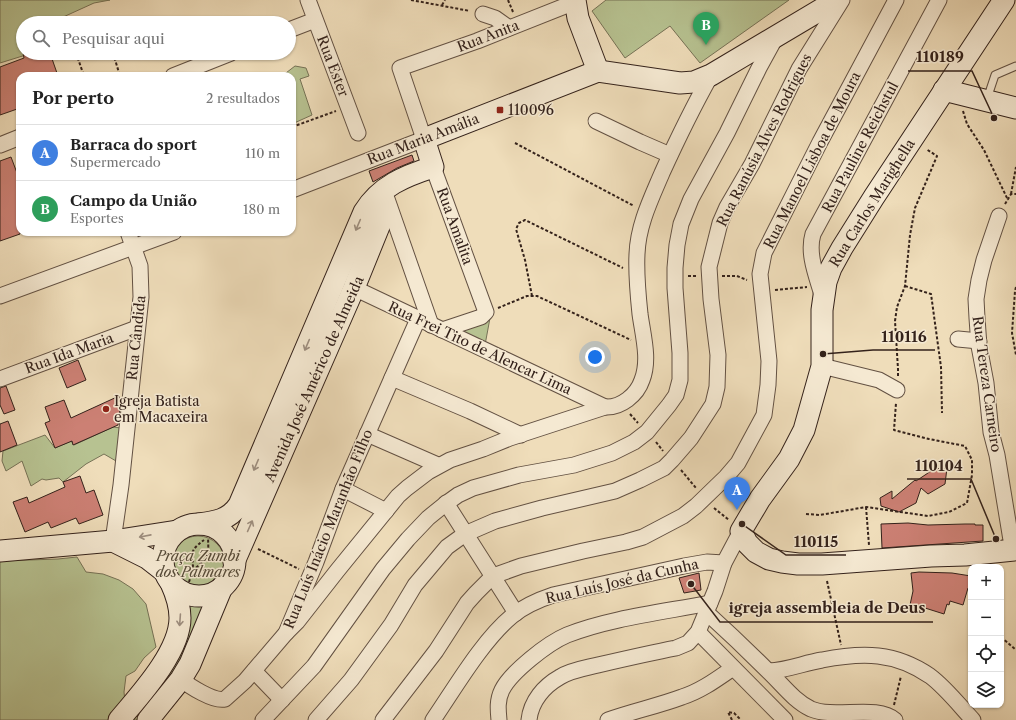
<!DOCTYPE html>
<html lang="pt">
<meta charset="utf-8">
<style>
:root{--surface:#fff;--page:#f2f2f2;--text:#222;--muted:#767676;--line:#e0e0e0;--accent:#8f2418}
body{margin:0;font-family:"Libre Caslon Text",serif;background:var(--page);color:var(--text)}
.controls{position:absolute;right:12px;bottom:12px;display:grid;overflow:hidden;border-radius:8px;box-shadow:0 1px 3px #0004}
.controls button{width:36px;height:36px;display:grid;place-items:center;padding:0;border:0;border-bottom:1px solid var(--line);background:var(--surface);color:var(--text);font:20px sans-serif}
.you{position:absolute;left:595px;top:357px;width:14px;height:14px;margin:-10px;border:3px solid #fff;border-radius:50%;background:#1a73e8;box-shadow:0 0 0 6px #1a73e833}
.badge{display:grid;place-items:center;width:26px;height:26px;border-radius:50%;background:var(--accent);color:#fff;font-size:13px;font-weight:700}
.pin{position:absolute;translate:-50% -33px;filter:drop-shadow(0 1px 2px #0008)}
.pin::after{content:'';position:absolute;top:21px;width:14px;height:12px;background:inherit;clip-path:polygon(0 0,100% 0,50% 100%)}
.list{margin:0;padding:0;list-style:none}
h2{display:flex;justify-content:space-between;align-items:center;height:52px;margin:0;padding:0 16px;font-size:17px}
h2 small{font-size:13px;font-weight:400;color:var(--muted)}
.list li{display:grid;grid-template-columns:26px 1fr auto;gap:12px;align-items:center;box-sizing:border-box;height:56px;padding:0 16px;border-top:1px solid var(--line)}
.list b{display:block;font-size:15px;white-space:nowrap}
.list p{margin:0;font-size:13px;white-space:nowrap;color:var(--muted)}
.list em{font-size:13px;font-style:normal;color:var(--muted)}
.icon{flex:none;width:22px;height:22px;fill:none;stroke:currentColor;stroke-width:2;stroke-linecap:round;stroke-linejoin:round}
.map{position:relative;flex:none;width:1016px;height:720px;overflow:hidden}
.search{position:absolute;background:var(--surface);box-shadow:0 1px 3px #0004;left:16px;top:16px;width:280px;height:44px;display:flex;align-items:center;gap:10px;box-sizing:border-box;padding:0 14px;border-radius:22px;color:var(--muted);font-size:15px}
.panel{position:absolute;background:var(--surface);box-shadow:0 1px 3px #0004;left:16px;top:72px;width:280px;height:164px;border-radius:12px}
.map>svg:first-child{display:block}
.green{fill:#b7c291;stroke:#767256}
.building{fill:#cc8074;stroke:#34221b}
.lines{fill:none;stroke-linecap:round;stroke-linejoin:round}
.lane-casing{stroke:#635143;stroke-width:9}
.street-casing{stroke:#635143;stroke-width:17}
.secondary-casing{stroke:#34221b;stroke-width:23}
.path{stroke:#34221b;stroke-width:2;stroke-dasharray:3 2;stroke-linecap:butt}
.lane{stroke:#f5e9d2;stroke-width:7}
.street{stroke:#f5e9d2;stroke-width:15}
.secondary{stroke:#f5e9d2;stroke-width:21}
.oneway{stroke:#9e8f80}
.poi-dot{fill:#8f2418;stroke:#f5e9d2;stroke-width:1.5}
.labels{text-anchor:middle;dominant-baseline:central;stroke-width:3;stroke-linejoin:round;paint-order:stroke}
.street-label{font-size:14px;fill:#34221b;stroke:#f5e9d2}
.poi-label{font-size:14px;fill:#34221b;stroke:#f5e9d2;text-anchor:start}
.park-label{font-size:14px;font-style:italic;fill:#554a38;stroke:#f5e9d2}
.leader{fill:none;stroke:#34221b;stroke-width:1.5}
.callout-dot{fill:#34221b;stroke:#f5e9d2;stroke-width:1.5}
.callout-label{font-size:15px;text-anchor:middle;font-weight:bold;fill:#34221b;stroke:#f5e9d2;stroke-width:3;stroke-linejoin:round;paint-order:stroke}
</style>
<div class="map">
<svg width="1016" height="720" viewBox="0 0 1016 720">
<rect width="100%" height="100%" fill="#efddba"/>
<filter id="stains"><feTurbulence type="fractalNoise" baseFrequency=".005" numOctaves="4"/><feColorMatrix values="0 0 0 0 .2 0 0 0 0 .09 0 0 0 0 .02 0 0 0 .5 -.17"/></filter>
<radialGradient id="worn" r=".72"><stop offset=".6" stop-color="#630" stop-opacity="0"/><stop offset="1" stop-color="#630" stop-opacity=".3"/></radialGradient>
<g class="green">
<path d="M0,0H110L94,3L50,23H23V53L29,54L0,63Z"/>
<path d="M606,0H789L700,63L670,26L625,58L592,11Z"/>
<path d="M295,66L306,68L309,76L300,79L312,115L292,124V76H282Z"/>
<path d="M490,318L485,345L454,330Z"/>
<path d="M113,427L121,428L116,461L104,454L86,464L63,482L59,478L46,480L42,479L31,486L22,461L6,471L2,461L3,451L45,435L55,448L71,441L74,445Z"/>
<circle cx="198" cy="563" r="27"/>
<path d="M77,557L86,572L103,574L119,580L133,589L146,604L156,647L144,658L135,671L126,676L124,692L125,702L113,720H0V561L58,559Z"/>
<path d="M188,598H206V620L143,720H125Z"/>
</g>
<g class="building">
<path d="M23,53H50L58,76H20V108L0,115V67L24,58Z"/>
<path d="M412,155L414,161L397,168L373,182L369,171Z"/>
<path d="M11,157L20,181V234L0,241V161Z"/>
<path d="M78,360L86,380L67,388L59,368Z"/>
<path d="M6,386L15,410L4,414L0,405V388Z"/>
<path d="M119,396L120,409L118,425L73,445L72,441L55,448L45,423L50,421L45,407L64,400L71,418Z"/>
<path d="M8,421L17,445L0,452V424Z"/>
<path d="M947,468L945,484L928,494L921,488L916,503L899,512L881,506L880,498L892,491V499L915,480L916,481L934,469Z"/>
<path d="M80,476L86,493L94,490L103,515L79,524L76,518L51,528L48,522L25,532L13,502L27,497L29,503L65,487L63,482Z"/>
<path d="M908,523L928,525L965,524H975V525H983V541L882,548L881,524Z"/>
<path d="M919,572L952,573L971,576V589L968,588L963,605L950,601L949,605L947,604L944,614L925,608L910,605L913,591L911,573Z"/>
<path d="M699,573L701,590L684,593L679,578Z"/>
</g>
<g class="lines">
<g class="lane-casing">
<path id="lane" d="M987,99L995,75L1016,66"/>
</g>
<g class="street-casing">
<g id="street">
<path d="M308,0L358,133"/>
<path d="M483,14L495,18L509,28"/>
<path d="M289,30L315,20"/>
<path d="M173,76L231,53"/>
<path d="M596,121L640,142L670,155"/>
<path d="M0,145L20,137"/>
<path d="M433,167L486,312L481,317L442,330"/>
<path d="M292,190L424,139L400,68L477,41L575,2"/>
<path d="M387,199L431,325"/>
<path d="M999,216L984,260L979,280L976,299L977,318L979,346L986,383L991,432L997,455L1011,540L1016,552"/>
<path d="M354,288L605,407"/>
<path d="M822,295C817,277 807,254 813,234L939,0"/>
<path d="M0,296L174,232"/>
<path d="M958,339L979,341"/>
<path d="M822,366L879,380L897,390"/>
<path d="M392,378L470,411L521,435"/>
<path d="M0,379L137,328"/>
<path d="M367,434L438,465"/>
<path d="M343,489L386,511"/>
<path d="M446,503L516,613"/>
<path d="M113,541L121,485L141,297L140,266L128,232"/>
<path d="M706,612C727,631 748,651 768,671C782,684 794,701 811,709C835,719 877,704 895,720"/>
<path d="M698,632L785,720"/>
<path d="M286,633L297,622L337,571L398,496L407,488L428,472L450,460L483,449L510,438L605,407C621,408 637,395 642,380C650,360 643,336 640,314C638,295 636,274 637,254C638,225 651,199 662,173C677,140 693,107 711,75"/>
<path d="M254,671L282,700"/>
<path d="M769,671C788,670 804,663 822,660C863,652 895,652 930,676C945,687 960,706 973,720"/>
<path d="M181,679C189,686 214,702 225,699L245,681L286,633L316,562L343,489L418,319"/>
<path d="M263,720L314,666L383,569L408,539L428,518L444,505L458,495L473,488L519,475L574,465L612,453L634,442L647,432L669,405L676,395L680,380V353L675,288V268L677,245L681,224L691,199L727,133L759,68L776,37"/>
<path d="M316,720L351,680L391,625L415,585L447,547L465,534L495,521L542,508L615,491L640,480L664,468L672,460L691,438L713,404L717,387L718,355L711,299L709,267L720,223L727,207L752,164L799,69L842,0"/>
<path d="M383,720L436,651L467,603L476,593L493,576L521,566L583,551L626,542L643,537L683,516L696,506L726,477L738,463L764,415L768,385L769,361L760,274L764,253L820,142L896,0"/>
<path d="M433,720C455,688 482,641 512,616C523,607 538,600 553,595L684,566L707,562L724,563"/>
<path d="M499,720C498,710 497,700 502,690C511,672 548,643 567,635C610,618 664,612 710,603"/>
<path d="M529,720C531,701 544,686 560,677C571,670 586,668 598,665C624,659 650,653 676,648L688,643L698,632L715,591L724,563L741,531"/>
<path d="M608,720C633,711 658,706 682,697C701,691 717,679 733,668"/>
</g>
</g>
<g class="secondary-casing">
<g id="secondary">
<path d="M575,0L578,18L598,71"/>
<path d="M1004,0L874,197L842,248L831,268L826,282L822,310V366L804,430L789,459L760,499L741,531L747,543L756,552L769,559L782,562L798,564H822L931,556L965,555L1014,550"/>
<path d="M944,90L1016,108"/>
<path d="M199,524C215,522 229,520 239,505L364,212C380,186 405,176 433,167L424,139L598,71L680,83L694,82L711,75L837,0"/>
<circle cx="199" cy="560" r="36"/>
<path d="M113,541L147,558L165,572"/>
<path d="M0,551L113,541L177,531"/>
<path d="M234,562L354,288L384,214V205L380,194"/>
<path d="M119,720C140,695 180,652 180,618C180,606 176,594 171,583"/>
<path d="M148,720L181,679L190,664L222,587"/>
</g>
</g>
<g class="path">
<path d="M411,0L470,11"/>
<path d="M508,0L513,12"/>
<path d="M442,5L445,0"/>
<path d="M76,53L84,76"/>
<path d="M113,53L120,76"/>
<path d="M963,111L967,124L984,150L1008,200"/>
<path d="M292,127L336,111"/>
<path d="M515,143L634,206"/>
<path d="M1011,194L1016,167"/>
<path d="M1005,204L1011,194H1016"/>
<path d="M688,276H697"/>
<path d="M722,276H737L747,280"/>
<path d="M905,286L931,294L941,367L942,413"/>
<path d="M1016,287L1015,291L1012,333L1016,355"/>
<path d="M775,290L807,287"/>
<path d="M532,296L525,260L516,229L519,223L525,220L623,268"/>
<path d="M498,308L527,296H537L631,340"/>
<path d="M898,376V369L895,321L897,307L905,286L910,235L915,208L937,156L926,149"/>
<path d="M630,414L638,423"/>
<path d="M656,442L663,451"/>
<path d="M681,470L696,488"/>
<path d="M866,507L869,545"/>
<path d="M714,508L729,520"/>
<path d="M806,514L820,515L866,507L928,516L949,512L967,503L972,475V460L965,446L929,439L894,430L896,403"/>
<path d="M258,549L299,569"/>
<path d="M192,571C208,558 209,558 208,538"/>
<path d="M827,581L841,645"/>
<path d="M189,582C190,579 191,575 192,572C196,554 185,554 204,540"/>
<path d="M1001,637L1016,650"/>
<path d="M894,705L901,676"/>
<path d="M732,720L728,712L734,713L741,720"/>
</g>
<use href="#lane" class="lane"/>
<use href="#street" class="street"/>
<use href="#secondary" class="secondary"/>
</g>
<defs><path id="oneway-shaft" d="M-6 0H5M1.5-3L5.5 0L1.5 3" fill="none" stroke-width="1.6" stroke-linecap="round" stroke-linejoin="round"/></defs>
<g class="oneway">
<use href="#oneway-shaft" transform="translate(358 225) rotate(113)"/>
<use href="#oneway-shaft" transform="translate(307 345) rotate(113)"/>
<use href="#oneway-shaft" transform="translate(256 465) rotate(113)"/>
<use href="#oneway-shaft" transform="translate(250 526) rotate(-66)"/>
<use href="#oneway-shaft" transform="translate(145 536) rotate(169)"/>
<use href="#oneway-shaft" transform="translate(180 620) rotate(94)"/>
</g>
<g class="poi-dot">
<rect x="496" y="106" width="8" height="8" rx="2"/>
<circle cx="106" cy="409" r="4"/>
</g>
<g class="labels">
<g class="street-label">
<text transform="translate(488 36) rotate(-21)">Rua Anita</text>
<text transform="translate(333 66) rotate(69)">Rua Ester</text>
<text transform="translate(423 139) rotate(-21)">Rua Maria Amália</text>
<text transform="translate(764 140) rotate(-63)">Rua Ranúsia Alves Rodrigues</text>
<text transform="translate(860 147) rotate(-62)">Rua Pauline Reichstul</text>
<text transform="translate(812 160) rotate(-63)">Rua Manoel Lisboa de Moura</text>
<text transform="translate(872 203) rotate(-58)">Rua Carlos Marighella</text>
<text transform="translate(455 226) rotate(70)">Rua Amalita</text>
<text transform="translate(136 338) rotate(-84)">Rua Cândida</text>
<text transform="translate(480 348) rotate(25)">Rua Frei Tito de Alencar Lima</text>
<text transform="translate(69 353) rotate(-20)">Rua Ida Maria</text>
<text transform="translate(314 379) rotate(-66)">Avenida José Américo de Almeida</text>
<text transform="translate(987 384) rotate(82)">Rua Tereza Carneiro</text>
<text transform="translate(328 529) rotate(-68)">Rua Luís Inácio Maranhão Filho</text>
<text transform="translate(622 581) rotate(-13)">Rua Luís José da Cunha</text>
</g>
<g class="poi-label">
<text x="508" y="110">110096</text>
<text x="114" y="401">Igreja Batista<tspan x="114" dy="16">em Macaxeira</tspan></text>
</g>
<g class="park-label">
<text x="198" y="556">Praça Zumbi<tspan x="198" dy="16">dos Palmares</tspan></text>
</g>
</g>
<path class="leader" d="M994 118L972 71H908M823 354L873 350H935M996 539L971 479H907M742 524L786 555H846M691 584L720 622H933"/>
<g class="callout-dot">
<circle cx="994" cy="118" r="4"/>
<circle cx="823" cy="354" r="4"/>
<circle cx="996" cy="539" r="4"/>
<circle cx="742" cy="524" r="4"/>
<circle cx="691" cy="584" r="4"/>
</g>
<g class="callout-label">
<text x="940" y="62">110189</text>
<text x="904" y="342">110116</text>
<text x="939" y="471">110104</text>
<text x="816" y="547">110115</text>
<text x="827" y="613">igreja assembleia de Deus</text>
</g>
<rect width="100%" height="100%" filter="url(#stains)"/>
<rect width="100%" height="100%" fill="url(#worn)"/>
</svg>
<div class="controls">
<button>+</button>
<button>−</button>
<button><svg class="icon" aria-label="locate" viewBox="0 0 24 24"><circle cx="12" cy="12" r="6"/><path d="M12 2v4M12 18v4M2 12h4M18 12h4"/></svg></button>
<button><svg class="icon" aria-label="layers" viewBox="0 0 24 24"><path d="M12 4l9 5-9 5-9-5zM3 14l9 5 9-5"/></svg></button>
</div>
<div class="you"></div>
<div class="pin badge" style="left:737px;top:510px;background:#3f7fe0">A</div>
<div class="pin badge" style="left:706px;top:45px;background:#2e9e5b">B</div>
<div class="search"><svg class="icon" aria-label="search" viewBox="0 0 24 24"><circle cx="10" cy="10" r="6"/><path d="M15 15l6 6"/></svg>Pesquisar aqui</div>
<section class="panel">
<h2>Por perto<small>2 resultados</small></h2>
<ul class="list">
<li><span class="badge" style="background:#3f7fe0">A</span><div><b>Barraca do sport</b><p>Supermercado</p></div><em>110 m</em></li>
<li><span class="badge" style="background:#2e9e5b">B</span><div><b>Campo da União</b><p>Esportes</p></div><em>180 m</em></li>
</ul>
</section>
</div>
